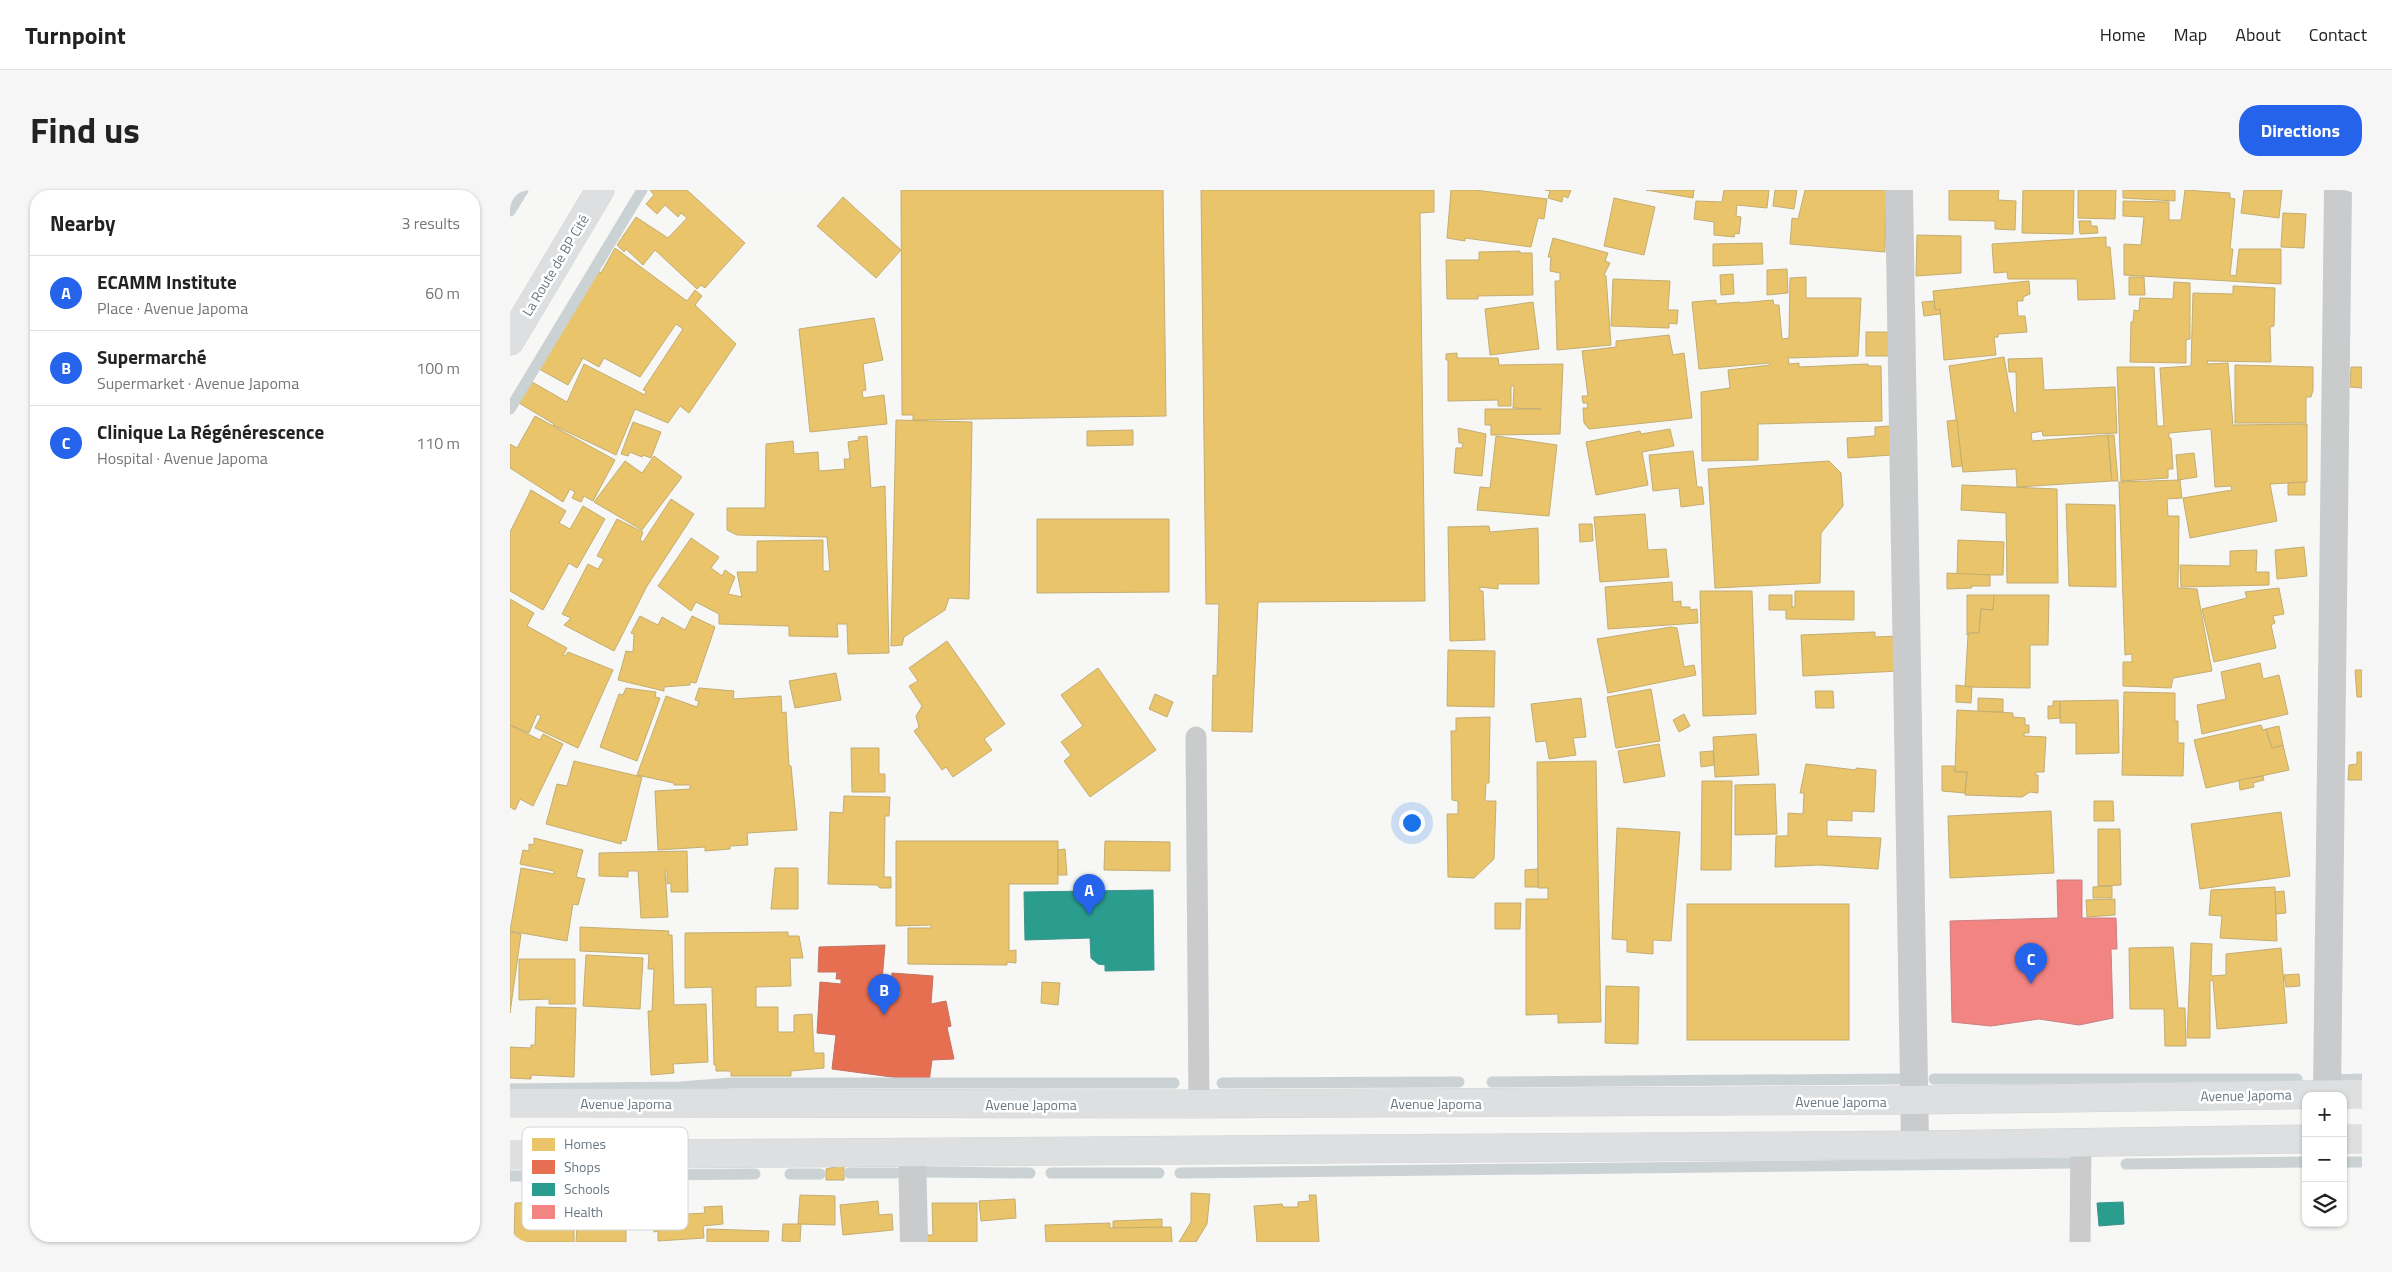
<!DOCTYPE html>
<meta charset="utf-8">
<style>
:root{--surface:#fff;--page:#f6f6f6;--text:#222;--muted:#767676;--line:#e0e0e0;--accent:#2563eb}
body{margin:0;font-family:"Titillium Web",sans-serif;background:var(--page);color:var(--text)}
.controls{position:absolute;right:15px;bottom:15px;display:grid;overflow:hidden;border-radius:10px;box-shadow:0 1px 4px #0004}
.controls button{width:45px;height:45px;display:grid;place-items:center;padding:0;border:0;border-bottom:1px solid var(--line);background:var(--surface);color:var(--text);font:25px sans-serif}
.you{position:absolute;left:901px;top:632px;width:18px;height:18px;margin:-12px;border:4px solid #fff;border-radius:50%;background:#1a73e8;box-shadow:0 0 0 8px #1a73e833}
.badge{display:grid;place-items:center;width:32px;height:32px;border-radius:50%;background:var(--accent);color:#fff;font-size:16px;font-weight:700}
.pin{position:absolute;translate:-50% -41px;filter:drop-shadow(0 1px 2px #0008)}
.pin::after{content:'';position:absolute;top:26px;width:18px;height:15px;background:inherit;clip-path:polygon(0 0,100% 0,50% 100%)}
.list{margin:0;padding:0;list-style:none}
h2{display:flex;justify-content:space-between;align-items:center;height:65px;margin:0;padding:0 20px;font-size:21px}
h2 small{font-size:16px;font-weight:400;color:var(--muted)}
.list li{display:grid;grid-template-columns:32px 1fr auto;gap:15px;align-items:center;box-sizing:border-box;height:75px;padding:0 20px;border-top:1px solid var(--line)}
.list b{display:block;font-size:19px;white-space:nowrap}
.list p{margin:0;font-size:16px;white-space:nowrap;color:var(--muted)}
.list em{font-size:16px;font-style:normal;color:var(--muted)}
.icon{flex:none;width:28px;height:28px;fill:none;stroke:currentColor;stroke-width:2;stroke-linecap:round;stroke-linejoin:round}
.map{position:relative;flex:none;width:1852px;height:1052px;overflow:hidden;border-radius:20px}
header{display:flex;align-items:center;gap:30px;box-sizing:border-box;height:70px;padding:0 25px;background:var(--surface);border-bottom:1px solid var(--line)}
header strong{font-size:24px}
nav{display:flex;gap:28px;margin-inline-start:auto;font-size:18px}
.intro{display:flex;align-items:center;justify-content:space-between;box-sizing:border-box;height:120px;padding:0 30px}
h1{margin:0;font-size:35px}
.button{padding:12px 22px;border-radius:20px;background:var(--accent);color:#fff;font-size:18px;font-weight:700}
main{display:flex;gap:30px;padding:0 30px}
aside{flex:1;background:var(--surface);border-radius:20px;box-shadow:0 1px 4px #0004}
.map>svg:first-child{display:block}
.homes{fill:#e9c46a;stroke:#c3ad72}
.shops{fill:#e76f51;stroke:#c27260}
.schools{fill:#2a9d8f;stroke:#3d928b}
.health{fill:#f28482;stroke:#c98082}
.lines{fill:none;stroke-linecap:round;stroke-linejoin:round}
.stream{stroke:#cbd2d4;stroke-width:11}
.secondary-casing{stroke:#d3d4d4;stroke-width:29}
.primary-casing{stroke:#d3d4d4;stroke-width:29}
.lane{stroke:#c9cbcc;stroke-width:21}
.street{stroke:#c9cbcc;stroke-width:28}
.secondary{stroke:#dedfe0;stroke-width:28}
.primary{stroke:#dedfe0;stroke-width:28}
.labels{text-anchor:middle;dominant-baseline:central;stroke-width:5;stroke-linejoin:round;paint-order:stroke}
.street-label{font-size:14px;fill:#6a7883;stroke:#fff}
.key{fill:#fff;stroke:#d2d6da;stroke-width:1}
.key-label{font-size:14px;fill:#6a7883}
</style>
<header>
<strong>Turnpoint</strong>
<nav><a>Home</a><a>Map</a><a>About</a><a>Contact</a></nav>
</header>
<div class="intro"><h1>Find us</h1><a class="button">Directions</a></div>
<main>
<aside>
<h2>Nearby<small>3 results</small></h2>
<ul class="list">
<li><span class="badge">A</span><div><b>ECAMM Institute</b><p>Place · Avenue Japoma</p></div><em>60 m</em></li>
<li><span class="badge">B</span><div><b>Supermarché</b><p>Supermarket · Avenue Japoma</p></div><em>100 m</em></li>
<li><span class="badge">C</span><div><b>Clinique La Régénérescence</b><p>Hospital · Avenue Japoma</p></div><em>110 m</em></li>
</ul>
</aside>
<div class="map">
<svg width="1852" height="1052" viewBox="0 0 1852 1052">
<rect width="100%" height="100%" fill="#f7f7f6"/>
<g class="homes">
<path d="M140,0H177L235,53L195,98L191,95L187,99L145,60L133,75L116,59L114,62L107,55L126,27L158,48L177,28L171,23L168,27L155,15L147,24L136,14L144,5Z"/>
<path d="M391,0H653L656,226L403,230V225H392Z"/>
<path d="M691,0H924V22L910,23L915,411L748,412L742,542L702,541L703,485L707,486L709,414H696Z"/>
<path d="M941,0H965L1037,9L1034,29L1028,28L1021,57L955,48V51L937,48Z"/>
<path d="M1035,0H1061L1058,8L1053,6L1052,12L1038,8L1040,1Z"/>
<path d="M1136,0H1184L1183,8Z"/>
<path d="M1214,0H1259L1257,18L1227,15L1226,26L1231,27L1229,44L1225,43L1224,47L1204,45V32L1184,29L1186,11L1212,12Z"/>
<path d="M1265,0H1287L1284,19L1263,16Z"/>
<path d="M1295,0H1376L1375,62L1280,54L1282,28L1288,29Z"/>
<path d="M1439,0H1489L1488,10L1506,11L1505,40L1485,39V31L1439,30Z"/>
<path d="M1513,0H1564L1563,44L1512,43Z"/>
<path d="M1568,0H1606L1605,29L1568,28Z"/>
<path d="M1613,0H1665V11L1613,8Z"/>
<path d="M1675,0L1720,3V8L1725,9L1720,59H1723L1720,85L1726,86L1729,59H1771V94L1614,85V54L1631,55L1634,27L1613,26V11L1659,12V30H1671Z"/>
<path d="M1734,0H1772L1769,28L1731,23Z"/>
<path d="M333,7L391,60L366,88L307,36Z"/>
<path d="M1104,8L1145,17L1134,65L1094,56Z"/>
<path d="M1773,23L1796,24L1794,58L1771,57Z"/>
<path d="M1569,31H1581V36H1587L1588,43L1570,44Z"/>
<path d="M1407,45L1451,46V83L1406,86Z"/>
<path d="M1596,47V57H1600L1605,109L1568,110L1567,89H1498L1497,82L1484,83L1482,54Z"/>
<path d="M1043,48L1098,63L1095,71L1100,73L1094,85L1096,86L1101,155L1047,160L1045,91H1050V83L1040,81L1041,67H1038Z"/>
<path d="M1252,53L1253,74L1203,76V54Z"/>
<path d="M105,58L177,111L185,100L192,106L185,115L226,154L179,223L170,216L158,233L125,219L106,265L43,235L44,234L9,213L22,192L57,212L74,174L135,205L136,201L133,200L173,139L166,134L130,187L94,168L89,177L73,168L58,195L29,179L86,80L91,83Z"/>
<path d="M1010,61V63H1022L1023,105L968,106V109H937L936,70H969V62Z"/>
<path d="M1277,79L1278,103L1257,105V80Z"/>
<path d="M1223,84L1224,104L1211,105L1210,85Z"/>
<path d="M1296,87V108H1351L1348,166L1278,168L1279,174L1289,173V177L1358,174V176H1371L1372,231L1248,234V270L1192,271L1191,202L1220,198L1218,180L1260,175V173L1189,179L1182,112L1206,110V114L1230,112V113L1263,110L1264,115H1269L1272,149L1279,148L1280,88Z"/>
<path d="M1619,87H1634L1635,105H1619Z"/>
<path d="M1103,89L1160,91L1158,120H1168L1167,134L1159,133V138L1101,136Z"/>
<path d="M1519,91L1520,104L1513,107V111H1507L1508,126H1515L1517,142L1488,144V147H1484L1486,165L1434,170L1430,119L1425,120L1423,101Z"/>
<path d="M1664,92L1680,93V149L1676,150V173L1620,172L1621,132H1623L1624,120L1629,121L1630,108L1663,109Z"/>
<path d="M1723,96L1765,98L1764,136L1760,137L1761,172L1697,171L1698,174L1718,173L1723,235L1797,234V292L1760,294L1767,331L1680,348L1673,308L1722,300L1721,296L1705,297L1701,239L1659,243V248H1661L1663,279H1658V288L1611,291L1607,177H1644L1647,236H1654L1650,178L1681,176L1683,103L1723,104Z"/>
<path d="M1424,111L1425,120L1430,119V124L1414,126L1412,112Z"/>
<path d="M1023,112L1029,159L980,165L975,119Z"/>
<path d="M364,128L373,170L353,174L356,200L352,201L353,208L374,205L377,234L300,242L289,139Z"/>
<rect x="1356" y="142" width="28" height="24"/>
<path d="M1159,145L1163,165L1174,163L1182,228L1079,239L1074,233L1073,218H1078L1077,213H1073L1072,206H1078L1072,161L1106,157V151Z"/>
<path d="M947,163V168H988L989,175L1053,174L1050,244L981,245V235H975V219H1031L1003,218L1004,196H1001V216H988V210L938,211V170H936V164Z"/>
<path d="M1494,167L1504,223H1507L1506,182H1499L1498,169L1532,168L1534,200L1605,197L1607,243L1533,246L1532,241L1521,243L1522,251L1598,245L1602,291L1507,297L1506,279L1453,282L1439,176Z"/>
<path d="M1725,175L1803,177V200L1801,207H1796V233H1725Z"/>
<path d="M1841,177H1852V198L1840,197Z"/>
<path d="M25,226L105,270L83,311L74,306L71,312L62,308L65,302L60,299L53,312L0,278V254L7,258Z"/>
<path d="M386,230L462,232L459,409L439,408L435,420L394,447L392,455L381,456Z"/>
<path d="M1447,230L1452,276L1442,277L1437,231Z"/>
<path d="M123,232L151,242L141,268L133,265L132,267L120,262L118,266L111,264Z"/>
<path d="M1380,236L1382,265L1338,268L1337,248L1365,246V237Z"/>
<path d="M948,238L976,244L972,286L944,283L946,258H952L953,253H949Z"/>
<path d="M1160,239L1164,256L1132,262L1138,295L1086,305L1076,252L1130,241L1131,244Z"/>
<path d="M623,240V255L577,256V241Z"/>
<path d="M1598,245H1604L1608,291H1602Z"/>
<path d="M357,246L361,298L375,296L379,463L338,464L337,434H327L328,447L279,446V436L209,434V424L186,412L181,421L148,396L181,348L209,367L201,378L212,386L215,380L225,387L218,404L232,407L227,382H247V351L313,350V381H320L317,347L227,345L217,340V318H255L256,254L283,251L284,264L308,262L309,281L335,279L334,269H340L338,252L349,250L348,247Z"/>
<path d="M986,246L1047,255L1039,326L967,320L970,297L980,298Z"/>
<path d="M1183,261L1187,297H1192L1194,314L1171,317L1169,298L1143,301L1139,265Z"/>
<path d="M1684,263L1687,287L1668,290L1666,265Z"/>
<path d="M144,266L172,287L132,340L84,312L115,271L132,283Z"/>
<path d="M1319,271L1331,283L1333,316L1311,343L1310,393L1205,398L1198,279Z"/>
<path d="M1670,290L1672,308L1657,309L1658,326H1669L1668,398L1687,399L1702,481L1663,488L1661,498L1613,496V472H1622V464L1615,465L1609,292Z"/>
<path d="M1795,292V305H1778V293Z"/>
<path d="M1452,295L1547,299L1548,393H1497L1496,323L1451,320Z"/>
<path d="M21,300L56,321L49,333L60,339L73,316L95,329L67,378L59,373L33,420L0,401V342Z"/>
<path d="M161,309L184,324L137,396L104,461L54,435L61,428L52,424L78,374L88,379L94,369L87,366L107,329L133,342L130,350L133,352Z"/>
<path d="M1556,314L1605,315L1606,397L1559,396Z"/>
<path d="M1135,324L1138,360L1156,359L1159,387L1090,392L1084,327Z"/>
<path d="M527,329H659V402L527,403Z"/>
<path d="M1069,334H1082L1083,351L1070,352Z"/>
<path d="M979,336L980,342L1028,338L1029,394H988V399L970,397V401H973L975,450L940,451L938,337Z"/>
<path d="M1448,350L1494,352L1493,385H1447Z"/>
<path d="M1794,357L1797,386L1767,389L1765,360Z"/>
<path d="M1747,360L1746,382H1759V395L1671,397L1670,375L1720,376V361Z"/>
<path d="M1437,383L1480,385V396H1461L1462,398L1437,399Z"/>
<path d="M1162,392L1163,412L1171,411V417H1180V420L1187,419L1188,433L1098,439L1095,397Z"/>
<path d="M1769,398L1774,424L1763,426L1765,433L1761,435L1766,458L1704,472L1692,419L1737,408L1735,402Z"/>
<path d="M1190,401H1242L1246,524L1193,526Z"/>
<path d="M1285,401H1344V430L1276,429V420H1259V405H1282V417H1285Z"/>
<path d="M1457,405H1484L1483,420L1471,419L1469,443H1459L1457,445Z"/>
<path d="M1484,405H1539L1538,455H1520V498L1455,497L1458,445L1459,443H1469L1471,419L1483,420Z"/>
<path d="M0,409L24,423L17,436L57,458L53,465L55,466L58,462L103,480L68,558L25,538L31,526L27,524L19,543L0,535Z"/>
<path d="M130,426L148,435L152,427L175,440L182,426L205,437L186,493L180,492V495L154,497V501L108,490L116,461L123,462L124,444L121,443Z"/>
<path d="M1161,437L1167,438L1174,477L1184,475L1186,485L1098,503L1087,449Z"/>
<path d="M1365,442V447L1388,446L1389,481L1293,486L1291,445Z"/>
<path d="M437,451L495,534L474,549L482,560L443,587L436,577L432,580L404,541L409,537L406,526L412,516L399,496L408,491L399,478Z"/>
<path d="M938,460L985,461L984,517L937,516Z"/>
<path d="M1750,473L1753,489L1769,485L1778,524L1692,544L1687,515L1716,509L1711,482Z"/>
<path d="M588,478L646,560L580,607L554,571L561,565L551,552L573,536L551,505Z"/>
<path d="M1845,480H1852V507H1847Z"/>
<path d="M326,483L331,510L285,518L279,491Z"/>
<path d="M1446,495L1462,497L1461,513L1446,512Z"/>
<path d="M116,498L146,502L145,507L150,508L127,571L90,557L109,504L113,505Z"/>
<path d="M189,498L224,501L223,509L271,506L272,523L276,522L279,576H281L287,640L237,643L238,655L220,656V659L195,661V657L148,660L145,601L180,599V595H164V593L127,585L156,506L187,517L189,511L185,510Z"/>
<path d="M1141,499L1150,551L1106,558L1097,507Z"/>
<path d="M1305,501H1323L1324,518H1306Z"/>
<path d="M1614,502L1665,503V531H1668V553H1674L1673,586L1612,585Z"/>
<path d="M645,504L663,512L657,527L639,519Z"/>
<path d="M1071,508L1076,547L1063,548L1066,565L1039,569L1036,551L1026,552L1021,514Z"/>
<path d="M1468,508L1493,509V522H1468Z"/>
<path d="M1608,510L1609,563L1566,564V533H1550V511Z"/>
<path d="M1543,511H1550V528L1538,529V516H1543Z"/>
<path d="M1447,520L1503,523V527L1515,528V535H1519V543H1514V546L1536,547L1534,582H1526L1525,585H1528V603L1520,602L1512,607L1455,605L1457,582H1445Z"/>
<path d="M1174,524L1180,536L1169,542L1163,530Z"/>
<path d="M980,527L979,593H976L975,611H986L984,669L964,688L938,687L937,624H948V611L942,610L941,541H946V528Z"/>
<path d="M0,535L30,550L33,544L53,554L23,616L10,609L5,620L0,617Z"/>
<path d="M1751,535L1753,540L1756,539L1762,558L1773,555L1779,580L1696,598L1684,550Z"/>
<path d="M1769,536L1773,555L1762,558L1756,539Z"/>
<path d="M1246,544L1249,585L1205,587L1203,547Z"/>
<path d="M1149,554L1155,586L1114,593L1108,561Z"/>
<path d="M341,558H369V584H375V602H342Z"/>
<path d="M1203,561L1204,575L1191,577L1190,562Z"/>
<path d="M1847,562H1852V590H1838L1839,575L1847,574Z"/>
<path d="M64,571L132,587L116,651L112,650L111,654L36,634L47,594L57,596Z"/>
<path d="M1086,571L1091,832L1048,833V824L1016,825V709H1038V698H1028L1027,572Z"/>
<path d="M1296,574L1346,580V578L1366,580L1364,622L1342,621V631L1317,630V646L1371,648L1368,679L1309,675L1265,677L1266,646H1278V623L1293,624L1294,603H1290Z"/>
<path d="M1432,576H1444L1445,582H1457L1455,603L1432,601Z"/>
<path d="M1753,586L1754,590L1743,593L1744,597L1730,600L1729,590Z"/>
<path d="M1192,591H1222L1221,680H1191Z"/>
<path d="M1265,594L1267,644L1225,645V595Z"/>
<path d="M334,606L380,607L379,626H375L374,687H381V698H370L367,695L318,694L320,622L333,623Z"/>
<path d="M1584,611H1603L1604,631H1584Z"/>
<path d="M1541,621L1544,683L1440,688L1438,626Z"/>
<path d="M1771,622L1780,686L1690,699L1681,634Z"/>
<path d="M1107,638L1170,642L1161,751L1143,750V764L1117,762V750L1102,749Z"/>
<path d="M1588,639H1610L1611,695L1588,696Z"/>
<path d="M24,648L73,660L66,687L75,689L68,715L63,714L57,751L0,741L11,678L44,684V681L10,674L13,660L19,661V654L24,655Z"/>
<path d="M386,651H548V694H499V761L506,760V773L497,772V775L398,774V738H421V735L386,736Z"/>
<path d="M595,651L660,652V681L594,680Z"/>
<path d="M555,659L557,685H548V660Z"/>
<path d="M177,661L178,702H161V693L157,694V681L155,680L158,727L131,728L128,681H118V687L89,686V663Z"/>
<path d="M265,678H288V719H261Z"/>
<path d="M1028,679V697H1015V680Z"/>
<path d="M1602,696V708H1583V697Z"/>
<path d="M1765,697L1767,751L1710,748L1712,726L1699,725L1701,700Z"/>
<path d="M1774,701L1776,723L1766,724L1765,702Z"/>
<path d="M1605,709V725L1577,727L1576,710Z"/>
<path d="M985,713H1011L1010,739H985Z"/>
<rect x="1177" y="714" width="162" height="136"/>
<path d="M70,737L159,741L158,745H162L164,815L196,814L198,872L163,874L164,883L141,885L138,821H142L144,779H138L139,764L70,761Z"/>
<path d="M0,742L11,744L0,823Z"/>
<path d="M278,742V746H289L293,768H280L281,796L246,797V817H268V842H284V825L302,824L304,863H314V878L281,881V886H221V881H206V875H204L202,797L175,798V743Z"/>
<path d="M1681,753L1702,754L1701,786L1716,785V764L1771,758L1777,833L1707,839L1703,790L1700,791V848H1677Z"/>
<path d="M1663,757L1668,818H1675L1676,856H1655L1654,819H1620L1619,758Z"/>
<path d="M76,765L133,768L130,819L73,816Z"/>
<path d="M9,769H65V814H39V809L9,810Z"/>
<path d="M1789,784L1790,796L1776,797L1774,785Z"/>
<path d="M532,792L550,793L548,815L531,813Z"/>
<path d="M1096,796L1129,797L1128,854L1095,853Z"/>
<path d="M26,817L66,818L64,887L21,885V889L0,888V857L21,858V855H25Z"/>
<path d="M334,975V990H316V979Z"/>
<path d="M69,1001L92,1002L93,1017H91V1021L116,1023V1052H66Z"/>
<path d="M681,1003L700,1004L697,1034L686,1052H669L681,1032Z"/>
<path d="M290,1005L325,1006V1035L288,1034Z"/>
<path d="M799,1005H806L809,1052H747L744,1016L772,1014L773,1017H788V1012L800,1011Z"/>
<path d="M505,1009L506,1028L471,1031L469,1011Z"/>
<path d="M64,1011V1052H4L5,1013Z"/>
<path d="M368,1011L369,1025L382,1024L383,1040L333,1045L330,1015Z"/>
<path d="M422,1013H467V1052H412V1045H423Z"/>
<path d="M212,1016L213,1034L193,1036L194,1048L148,1051V1041L144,1042L143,1026L195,1023L194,1017Z"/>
<path d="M652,1029V1038H603V1031Z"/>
<path d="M600,1033V1038L661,1037L662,1052H536L535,1035Z"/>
<path d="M273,1034H291L290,1052L272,1051Z"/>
<path d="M197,1039L259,1041L258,1052H197Z"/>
</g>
<path class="shops" d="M375,755L371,803L390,805L391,802L381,801L382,783L423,786L421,814L436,811L441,836L437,837L444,869L422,870L419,892L322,879L326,845L307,843L310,792L331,794V789H326L327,782H308L309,757Z"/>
<g class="schools">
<path d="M643,700L644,780L595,781V775L588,774L581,768L580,748L515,750L514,702Z"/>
<path d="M1613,1012L1614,1034L1589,1036L1587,1013Z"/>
</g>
<path class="health" d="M1547,690H1572V728H1606L1607,759H1601L1603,828L1569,835L1529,829L1481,836L1442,832L1440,731L1548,728Z"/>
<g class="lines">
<g class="stream">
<path d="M0,21L13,0"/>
<path d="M0,219L132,0"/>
<path d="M1424,889H1787"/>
<path d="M1820,890L1852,889"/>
<path d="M982,892L1388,889"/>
<path d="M712,893L949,892"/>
<path d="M0,899L171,897L220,893H664"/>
<path d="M1833,972H1852"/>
<path d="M1616,974L1796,972"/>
<path d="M413,982L520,983"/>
<path d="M339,983H385"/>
<path d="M541,983H649"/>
<path d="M670,983L1560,973"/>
<path d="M280,984H310"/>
<path d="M139,985L245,984"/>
<path d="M0,986L110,985"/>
</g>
<g class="secondary-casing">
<path id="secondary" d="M0,151L90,0"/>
</g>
<g class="primary-casing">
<g id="primary">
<path d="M0,913L689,914L1405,910L1852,904"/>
<path d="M1833,949H1852"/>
<path d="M0,965L1405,955L1796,949"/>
</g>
</g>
<g class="lane">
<path d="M686,547L689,914"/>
<path d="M1570,1052L1571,952"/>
</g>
<g class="street">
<path d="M1389,0L1405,955"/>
<path d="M1817,904L1828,0"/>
<path d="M402,962L404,1052"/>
</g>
<use href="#secondary" class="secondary"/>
<use href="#primary" class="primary"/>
</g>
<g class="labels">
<g class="street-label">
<text transform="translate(45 75) rotate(-59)">La Route de BP Cité</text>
<text transform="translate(1736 905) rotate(-1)">Avenue Japoma</text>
<text x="1331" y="911">Avenue Japoma</text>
<text x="116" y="913">Avenue Japoma</text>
<text x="926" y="913">Avenue Japoma</text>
<text x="521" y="914">Avenue Japoma</text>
</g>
</g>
<rect x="12" y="937" width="166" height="103" rx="8" class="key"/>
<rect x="22" y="948" width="23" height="13" fill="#e9c46a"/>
<rect x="22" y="970" width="23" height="14" fill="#e76f51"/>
<rect x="22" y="993" width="23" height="13" fill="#2a9d8f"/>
<rect x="22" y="1015" width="23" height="14" fill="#f28482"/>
<g class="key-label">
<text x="54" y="959">Homes</text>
<text x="54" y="982">Shops</text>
<text x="54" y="1004">Schools</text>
<text x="54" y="1027">Health</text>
</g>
</svg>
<div class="controls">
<button>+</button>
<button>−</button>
<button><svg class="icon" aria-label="layers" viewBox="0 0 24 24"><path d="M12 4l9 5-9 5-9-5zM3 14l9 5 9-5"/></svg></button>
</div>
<div class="you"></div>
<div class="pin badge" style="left:579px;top:725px">A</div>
<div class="pin badge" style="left:374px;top:825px">B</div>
<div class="pin badge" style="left:1521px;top:794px">C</div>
</div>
</main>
